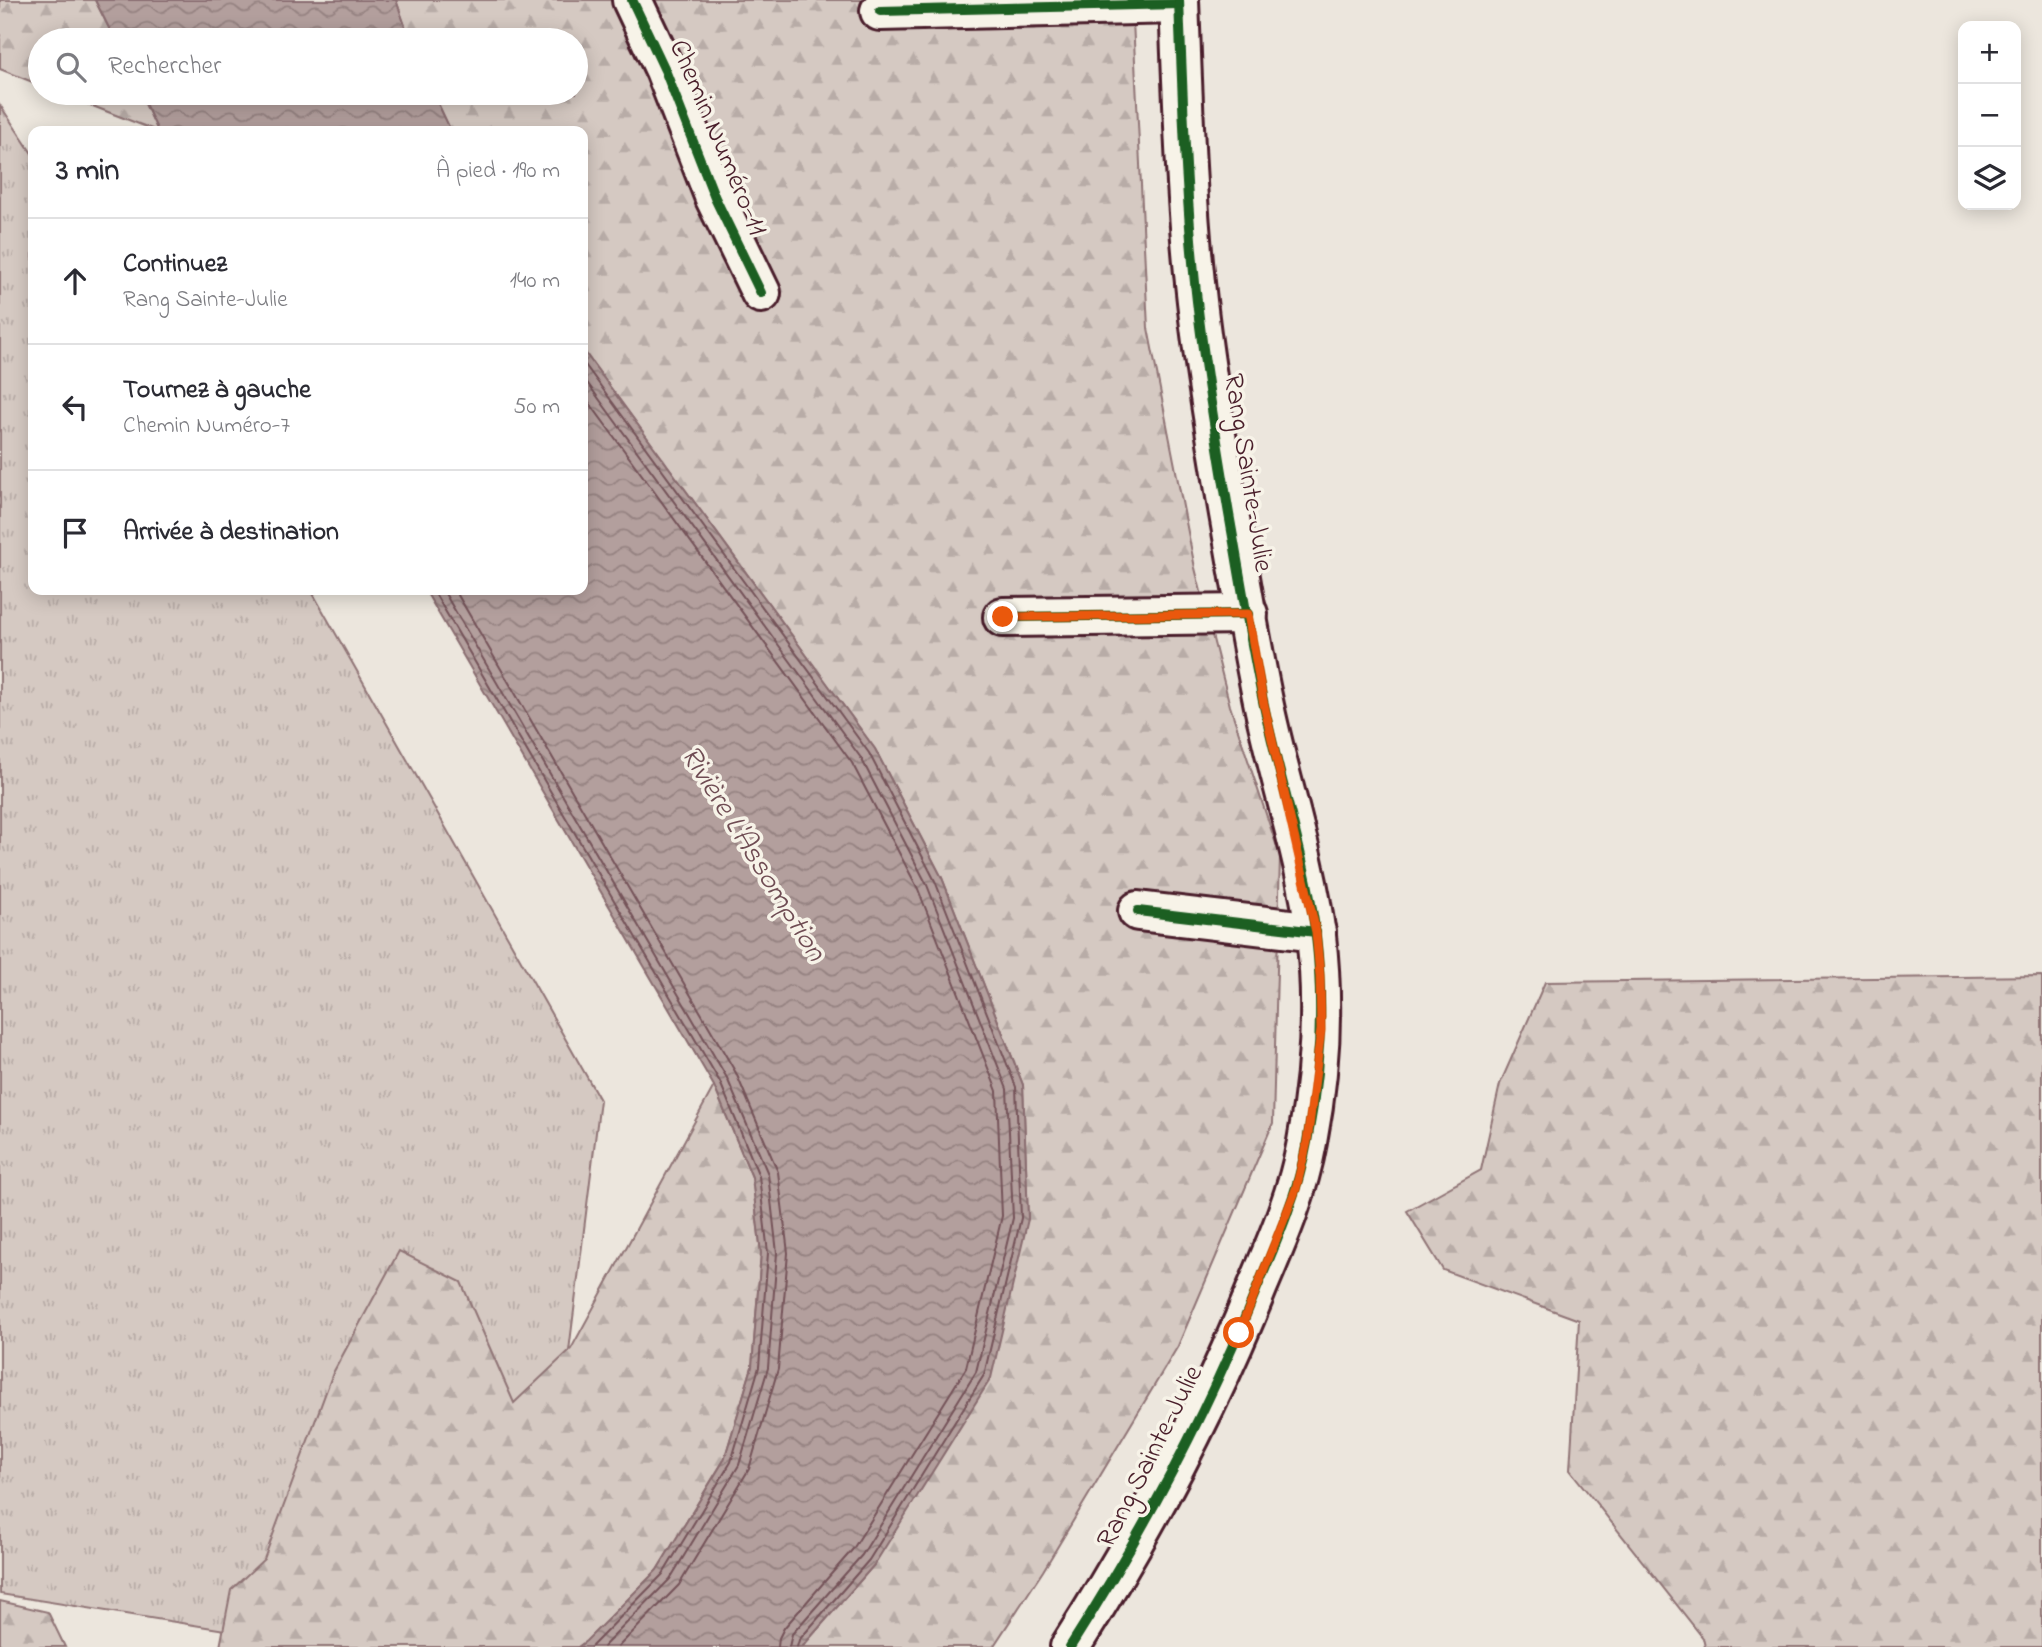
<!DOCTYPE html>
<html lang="fr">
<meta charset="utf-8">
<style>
:root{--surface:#fff;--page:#f7f7f7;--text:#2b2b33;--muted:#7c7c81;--line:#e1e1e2}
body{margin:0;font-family:"Indie Flower",sans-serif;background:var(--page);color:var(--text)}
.controls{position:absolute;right:21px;top:21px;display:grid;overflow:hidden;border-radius:14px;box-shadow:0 4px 18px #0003}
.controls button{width:63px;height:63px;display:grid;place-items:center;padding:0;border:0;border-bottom:2px solid var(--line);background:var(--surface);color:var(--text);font:35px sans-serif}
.stop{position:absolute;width:21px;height:21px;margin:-16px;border:5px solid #ea580c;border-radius:50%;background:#fff}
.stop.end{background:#ea580c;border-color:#fff;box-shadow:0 2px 7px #0008}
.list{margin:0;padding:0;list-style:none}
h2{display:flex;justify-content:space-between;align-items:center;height:91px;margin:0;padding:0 28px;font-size:30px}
h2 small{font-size:23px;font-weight:400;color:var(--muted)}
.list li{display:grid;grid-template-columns:46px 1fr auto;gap:21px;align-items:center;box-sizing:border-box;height:126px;padding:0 28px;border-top:2px solid var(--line)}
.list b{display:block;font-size:26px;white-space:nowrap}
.list p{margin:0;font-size:23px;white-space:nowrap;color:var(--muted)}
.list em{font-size:23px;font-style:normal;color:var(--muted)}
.icon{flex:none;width:38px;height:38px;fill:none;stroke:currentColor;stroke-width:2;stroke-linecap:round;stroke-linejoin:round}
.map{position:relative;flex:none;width:2042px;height:1647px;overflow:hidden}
.search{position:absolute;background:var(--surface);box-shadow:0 4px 18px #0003;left:28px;top:28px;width:560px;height:77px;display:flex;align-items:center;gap:18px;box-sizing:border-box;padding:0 24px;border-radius:38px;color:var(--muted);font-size:26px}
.panel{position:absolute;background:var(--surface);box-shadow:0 4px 18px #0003;left:28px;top:126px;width:560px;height:469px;border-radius:14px}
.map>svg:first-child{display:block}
.grass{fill:url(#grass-tufts);stroke:#907476;stroke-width:2}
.forest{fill:url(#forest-firs);stroke:#907476;stroke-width:2}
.water{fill:url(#water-waves);stroke:#896c6f;stroke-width:2}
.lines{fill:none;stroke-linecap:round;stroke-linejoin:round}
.shore{stroke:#745259;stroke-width:2}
.minor-casing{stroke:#4a1f2b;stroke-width:44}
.minor{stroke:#f7f3e8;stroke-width:38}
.cycleway-casing{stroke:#f7f3e8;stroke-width:15}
.cycleway{stroke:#1b5e20;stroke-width:10}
.route{stroke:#ea580c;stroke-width:9}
.labels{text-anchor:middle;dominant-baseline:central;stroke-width:7;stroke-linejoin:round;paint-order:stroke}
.street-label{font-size:28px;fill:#4a1f2b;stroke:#f7f3e8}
.water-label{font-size:30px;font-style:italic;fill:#6f4c53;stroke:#f7f3e8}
</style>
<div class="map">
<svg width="2042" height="1647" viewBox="0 0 2042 1647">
<defs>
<pattern id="grass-tufts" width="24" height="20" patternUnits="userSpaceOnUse" patternTransform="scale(1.75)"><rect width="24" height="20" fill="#d5c9c2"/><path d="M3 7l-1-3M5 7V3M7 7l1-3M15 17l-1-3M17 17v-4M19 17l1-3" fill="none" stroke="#b8aca7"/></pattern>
<pattern id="forest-firs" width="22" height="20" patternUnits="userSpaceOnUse" patternTransform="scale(1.75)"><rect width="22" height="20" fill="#d5c9c2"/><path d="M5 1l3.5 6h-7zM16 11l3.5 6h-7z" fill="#b8aca7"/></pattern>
<pattern id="water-waves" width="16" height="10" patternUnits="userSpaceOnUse" patternTransform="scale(1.75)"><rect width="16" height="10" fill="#b39f9d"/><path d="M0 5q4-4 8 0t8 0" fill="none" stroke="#948180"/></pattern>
</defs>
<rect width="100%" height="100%" fill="#ece6dd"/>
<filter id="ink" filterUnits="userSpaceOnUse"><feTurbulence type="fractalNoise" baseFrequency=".0143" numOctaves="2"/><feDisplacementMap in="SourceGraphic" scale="14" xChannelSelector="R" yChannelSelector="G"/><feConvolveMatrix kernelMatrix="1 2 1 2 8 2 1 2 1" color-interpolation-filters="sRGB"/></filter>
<g filter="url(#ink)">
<path class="grass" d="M0,105L33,155V590H311L600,1100L556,1456L281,1639L0,1594Z"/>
<g class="forest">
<path d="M0,0H95L115,40H40V85L0,69Z"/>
<path d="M396,0H1132L1148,328L1195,568L1230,706L1280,856L1273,1123L1178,1346L1043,1571L993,1647H802L874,1565L1028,1219L1023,1085L942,878L875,749L583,350V131H451L433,93H576V40H410Z"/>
<path d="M59,93H140L158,131H157Z"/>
<path d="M2042,976V1647H1705L1703,1638L1570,1470L1579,1320L1443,1270L1407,1211L1481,1170L1500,1084L1545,982Z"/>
<path d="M714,1086L752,1177L761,1253L752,1367L724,1460L657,1570L586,1642L578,1647H220L231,1590L264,1559L333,1373L399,1251L461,1282L514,1403L571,1349Z"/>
<path d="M0,1601L48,1612L65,1647H0Z"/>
</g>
<g class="water">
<path d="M95,0H396L410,40H115Z"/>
<path d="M140,93H433L451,131H158Z"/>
<path d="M583,350L875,749L942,878L1023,1085L1028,1219L991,1378L874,1565L802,1647H578L586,1641L657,1570L724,1460L752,1367L761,1253L752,1177L714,1086L425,590H583Z"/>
</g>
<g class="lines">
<g class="shore">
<path d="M583,362L869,753L935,881L1016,1087L1021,1218L984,1375L869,1560L799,1640L797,1647"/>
<path d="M583,377L861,758L927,885L1007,1089L1013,1218L976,1372L862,1555L792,1634L789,1647"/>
<path d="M583,394L852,763L918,889L997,1091L1002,1216L966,1368L853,1549L784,1628L779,1638L778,1647"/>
<path d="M433,590L720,1082L759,1176L768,1253L759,1367L731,1462L663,1574L591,1647"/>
<path d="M443,590L727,1078L768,1174L777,1253L768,1368L739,1465L670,1579L603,1647"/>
<path d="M455,590L736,1073L778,1172L788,1253L778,1369L749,1469L679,1585L618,1647"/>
</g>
<g class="minor-casing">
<g id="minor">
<path d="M632,0L665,70L715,198L761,293"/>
<path d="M880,11L1179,4"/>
<path d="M1003,617L1248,614"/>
<path d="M1138,911L1316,932"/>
<path d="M1070,1647C1142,1534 1207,1413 1257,1288C1277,1241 1298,1193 1307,1142C1320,1074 1324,1004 1316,936C1306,857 1279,779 1263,701C1250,639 1240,576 1229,514C1218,449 1207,384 1199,318C1186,213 1183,106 1179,0"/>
</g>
</g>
<use href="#minor" class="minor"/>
<g class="cycleway-casing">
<g id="cycleway">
<path d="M632,0L665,70L715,198L761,293"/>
<path d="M880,11L1179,4"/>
<path d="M1003,617L1248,614"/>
<path d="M1138,911L1316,932"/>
<path d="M1070,1647C1142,1534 1207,1413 1257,1288C1277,1241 1298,1193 1307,1142C1320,1074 1324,1004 1316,936C1306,857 1279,779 1263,701C1250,639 1240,576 1229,514C1218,449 1207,384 1199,318C1186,213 1183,106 1179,0"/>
</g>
</g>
<use href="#cycleway" class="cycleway"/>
</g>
</g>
<g class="lines" filter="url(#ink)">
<path class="route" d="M1003,617L1248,614L1263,700L1316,932L1320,976L1321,1030L1307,1142L1296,1189L1239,1333"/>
</g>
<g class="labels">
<g class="street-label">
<text transform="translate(717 138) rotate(67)">Chemin Numéro-11</text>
<text transform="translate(1247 473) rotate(81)">Rang Sainte-Julie</text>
<text transform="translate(1151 1457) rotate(-63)">Rang Sainte-Julie</text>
</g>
<g class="water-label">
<text transform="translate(752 854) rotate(58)">Rivière L'Assomption</text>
</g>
</g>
</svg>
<div class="controls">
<button>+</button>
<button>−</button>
<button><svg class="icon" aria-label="layers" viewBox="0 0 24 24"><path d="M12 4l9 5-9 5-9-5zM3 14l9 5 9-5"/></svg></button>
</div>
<div class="stop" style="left:1239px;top:1333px"></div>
<div class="stop end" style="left:1003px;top:617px"></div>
<div class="search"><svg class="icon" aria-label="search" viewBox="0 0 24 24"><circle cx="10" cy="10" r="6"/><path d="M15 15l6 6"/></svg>Rechercher</div>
<section class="panel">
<h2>3 min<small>À pied · 190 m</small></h2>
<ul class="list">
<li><svg class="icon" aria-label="ahead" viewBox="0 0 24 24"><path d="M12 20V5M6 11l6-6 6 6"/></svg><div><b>Continuez</b><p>Rang Sainte-Julie</p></div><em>140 m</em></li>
<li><svg class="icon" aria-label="left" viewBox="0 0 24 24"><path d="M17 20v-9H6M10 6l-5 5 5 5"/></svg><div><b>Tournez à gauche</b><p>Chemin Numéro-7</p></div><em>50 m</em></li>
<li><svg class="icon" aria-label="arrive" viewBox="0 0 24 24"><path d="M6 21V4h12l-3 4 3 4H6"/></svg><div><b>Arrivée à destination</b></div></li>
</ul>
</section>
</div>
